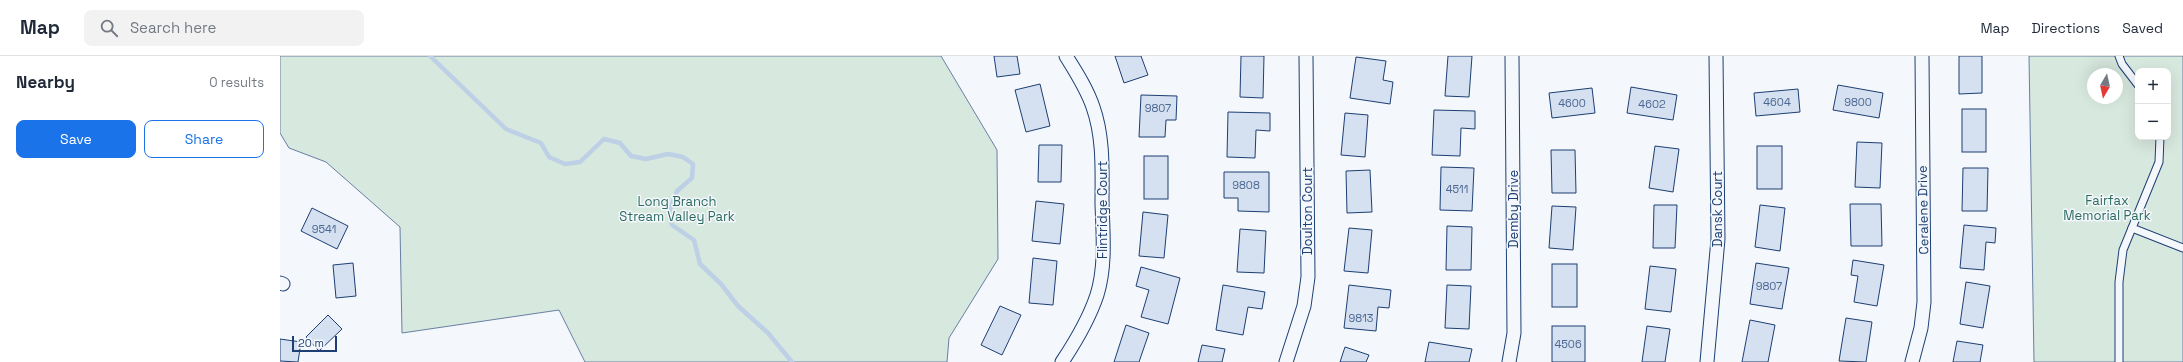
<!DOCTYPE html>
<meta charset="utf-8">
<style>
:root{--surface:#fff;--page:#f2f2f3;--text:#1f2937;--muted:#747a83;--line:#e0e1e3;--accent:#1a73e8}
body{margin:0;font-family:"Space Grotesk",sans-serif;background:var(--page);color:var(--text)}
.controls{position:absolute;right:12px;top:12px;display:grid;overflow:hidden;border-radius:8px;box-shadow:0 4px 16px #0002}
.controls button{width:36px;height:36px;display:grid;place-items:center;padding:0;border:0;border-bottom:1px solid var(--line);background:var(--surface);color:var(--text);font:20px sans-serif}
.compass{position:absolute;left:1807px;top:12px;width:36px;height:36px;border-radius:50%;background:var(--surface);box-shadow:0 4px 16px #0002;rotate:189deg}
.scale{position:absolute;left:12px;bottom:10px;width:45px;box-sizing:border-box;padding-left:4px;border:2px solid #1d3f73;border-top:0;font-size:11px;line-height:14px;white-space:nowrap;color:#1d3f73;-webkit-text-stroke:3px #f4f7fb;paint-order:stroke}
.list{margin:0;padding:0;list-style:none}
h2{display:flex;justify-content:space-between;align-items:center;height:52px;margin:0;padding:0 16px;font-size:17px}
h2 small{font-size:13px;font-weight:400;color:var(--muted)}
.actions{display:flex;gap:8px;padding:12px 16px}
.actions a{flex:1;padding:9px 0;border:1px solid var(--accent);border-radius:8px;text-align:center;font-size:14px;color:var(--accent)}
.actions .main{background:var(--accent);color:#fff}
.icon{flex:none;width:22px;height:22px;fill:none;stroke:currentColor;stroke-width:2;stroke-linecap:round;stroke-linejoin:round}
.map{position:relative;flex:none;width:1903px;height:306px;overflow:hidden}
header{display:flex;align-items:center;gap:24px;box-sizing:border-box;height:56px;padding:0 20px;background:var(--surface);border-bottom:1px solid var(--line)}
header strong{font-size:19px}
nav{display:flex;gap:22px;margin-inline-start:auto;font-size:14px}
.search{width:280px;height:36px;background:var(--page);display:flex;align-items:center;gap:10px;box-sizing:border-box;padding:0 14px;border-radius:8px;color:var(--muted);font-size:15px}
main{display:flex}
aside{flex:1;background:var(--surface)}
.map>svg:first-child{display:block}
.green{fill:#d7e8df;stroke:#687fa3;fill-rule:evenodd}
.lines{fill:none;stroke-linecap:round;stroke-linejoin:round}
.stream{stroke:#bed0e5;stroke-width:4.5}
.building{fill:#d5e0f0;stroke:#1d3f73}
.service-casing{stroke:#1d3f73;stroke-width:9}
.minor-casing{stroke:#1d3f73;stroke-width:15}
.service{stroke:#f4f7fb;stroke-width:7}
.minor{stroke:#f4f7fb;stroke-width:13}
.labels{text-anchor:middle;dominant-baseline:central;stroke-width:3;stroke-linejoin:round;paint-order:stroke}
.number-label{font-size:11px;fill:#4b6792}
.park-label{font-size:13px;fill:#2c6c60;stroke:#f4f7fb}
.street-label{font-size:13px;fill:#1d3f73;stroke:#f4f7fb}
</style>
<header>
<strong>Map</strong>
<div class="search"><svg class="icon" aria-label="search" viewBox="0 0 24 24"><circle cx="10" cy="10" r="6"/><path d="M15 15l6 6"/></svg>Search here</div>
<nav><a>Map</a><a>Directions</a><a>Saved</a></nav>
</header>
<main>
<aside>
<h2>Nearby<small>0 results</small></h2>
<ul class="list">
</ul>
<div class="actions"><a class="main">Save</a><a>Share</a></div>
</aside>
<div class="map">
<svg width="1903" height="306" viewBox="0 0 1903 306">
<rect width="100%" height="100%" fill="#f4f7fb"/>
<g class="green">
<path d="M0,0H661L717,94L718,203L669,282L667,306H305L279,254L122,277L120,171L46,106L9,92L0,77Z"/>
<path d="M1749,0H1903V306H1754ZM1858,15H1888V81H1858ZM1813,18H1837V42H1813Z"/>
</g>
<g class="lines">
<path class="stream" d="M150,0L226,73L261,87L269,101L285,108L300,106L324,83L340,87L351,100L366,103L388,98L403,101L413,108L412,122L397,135L389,156L392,169L414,184L420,208L441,228L458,250L488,277L512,306"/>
</g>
<g class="building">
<path d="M714,0H737L740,18L717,21Z"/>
<path d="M835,0H861L868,19L844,27Z"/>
<path d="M961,0H984L983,42L960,41Z"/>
<path d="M1168,0H1192L1189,41L1165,40Z"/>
<path d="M1679,0H1702V37L1679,38Z"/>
<path d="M1076,1L1106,5L1103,24L1113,26L1110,48L1070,42Z"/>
<path d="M760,28L770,70L746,76L735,34Z"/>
<path d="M1558,29L1603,37L1599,62L1553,54Z"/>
<path d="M1351,31L1397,39L1393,64L1347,57Z"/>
<path d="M1312,32L1315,57L1272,62L1269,37Z"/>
<path d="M1518,33L1520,56L1476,60L1474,37Z"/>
<path d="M861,39L897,40L896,64H886L885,81H859Z"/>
<rect x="1682" y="53" width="24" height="43"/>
<path d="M1154,54L1195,55V73L1181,72L1180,100L1152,99Z"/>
<path d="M948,56L990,57V75L976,74L975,102L947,101Z"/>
<path d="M1065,57L1088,59L1085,101L1061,99Z"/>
<path d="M1577,86L1602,87L1600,132L1575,131Z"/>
<path d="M759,89H782L781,126H758Z"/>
<path d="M1375,90L1399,93L1393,136L1369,132Z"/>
<rect x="1477" y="90" width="25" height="43"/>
<path d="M1271,94H1295L1296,137H1272Z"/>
<rect x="864" y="100" width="24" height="43"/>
<path d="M1161,111L1194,112L1192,155L1160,154Z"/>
<path d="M1683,112H1708L1707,155H1682Z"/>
<path d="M1090,114L1092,156L1067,157L1066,115Z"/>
<path d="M944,116H989V156L958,155V142H944Z"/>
<path d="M756,145L784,148L780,188L752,185Z"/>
<path d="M1570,148H1601L1602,190H1571Z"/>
<path d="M1374,149H1397L1395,192H1373Z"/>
<path d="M1480,149L1505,152L1500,195L1475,191Z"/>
<path d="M1272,150L1296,151L1293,194L1269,192Z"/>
<path d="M32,152L68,170L57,193L21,175Z"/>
<path d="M863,156L888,159L884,202L859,200Z"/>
<path d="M1684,169L1716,172L1715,187L1706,186L1704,214L1680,212Z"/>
<path d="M1167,170L1192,171L1191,214H1166Z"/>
<path d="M1069,172L1092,174L1088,217L1064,215Z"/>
<path d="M960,173L986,175L984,217L957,216Z"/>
<path d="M753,202L777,205L773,249L749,247Z"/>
<path d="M1573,204L1604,209L1597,250L1574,246L1578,220L1571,219Z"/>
<path d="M73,207L76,240L56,242L53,209Z"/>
<path d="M1476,207L1509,212L1502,253L1470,248Z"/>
<rect x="1272" y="208" width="25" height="43"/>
<path d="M1370,210L1396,213L1391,256L1365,253Z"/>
<path d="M861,211L900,222L888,268L861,261L869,234L856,230Z"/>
<path d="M1686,226L1710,230L1703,272L1680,268Z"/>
<path d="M943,229L985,236L982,253L968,251L963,279L936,274Z"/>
<path d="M1069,229L1111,234L1109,252L1098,251L1096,275L1064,272Z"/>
<path d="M1167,229L1191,230L1189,273L1165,272Z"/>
<path d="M720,250L741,259L722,299L701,289Z"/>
<path d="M48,259L62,273L39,295L26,281Z"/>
<path d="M1566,262L1592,266L1586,306L1559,305Z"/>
<path d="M1470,264L1495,269L1488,306H1462Z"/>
<path d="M846,269L869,277L859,306H834Z"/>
<rect x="1272" y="270" width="33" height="36"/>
<path d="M1367,270L1390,273L1385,306H1362Z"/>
<path d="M0,283L21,286L18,306L0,305Z"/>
<path d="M1677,285L1703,289L1700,306H1673Z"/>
<path d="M1149,286L1192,293L1189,306H1145Z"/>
<path d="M922,289L945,293L942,306H918Z"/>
<path d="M1065,291L1089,299L1086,306H1060Z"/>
</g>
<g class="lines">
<g class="service-casing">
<g id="service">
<path d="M1839,0L1842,8L1858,29"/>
<path d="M1880,81L1879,106L1852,172L1903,192"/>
<path d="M1839,306V226L1843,194L1852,172"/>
</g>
</g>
<g class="minor-casing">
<g id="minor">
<path d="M0,227L3,228"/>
<path d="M782,306C796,285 809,263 817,239C826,210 823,178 822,148C822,116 824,82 813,51C807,33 796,16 786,0"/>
<path d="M1006,306L1024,250L1028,221L1026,0"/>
<path d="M1229,306L1234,277L1232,0"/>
<path d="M1427,306L1438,183L1436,0"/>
<path d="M1632,306L1641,272L1644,246L1642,0"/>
</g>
</g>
<use href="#service" class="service"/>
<use href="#minor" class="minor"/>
</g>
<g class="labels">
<g class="number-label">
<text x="1497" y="46">4604</text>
<text x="1578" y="46">9800</text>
<text x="1292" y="47">4600</text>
<text x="1372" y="48">4602</text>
<text x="878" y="52">9807</text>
<text x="966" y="129">9808</text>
<text x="1177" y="133">4511</text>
<text x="44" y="173">9541</text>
<text x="1489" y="230">9807</text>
<text x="1081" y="262">9813</text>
<text x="1288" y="288">4506</text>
</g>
<g class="park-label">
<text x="1827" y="144">Fairfax<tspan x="1827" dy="15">Memorial Park</tspan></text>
<text x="397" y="145">Long Branch<tspan x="397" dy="15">Stream Valley Park</tspan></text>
</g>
<g class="street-label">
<text transform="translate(1233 153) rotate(-90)">Demby Drive</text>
<text transform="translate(1437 153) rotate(-90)">Dansk Court</text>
<text transform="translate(822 154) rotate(-90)">Flintridge Court</text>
<text transform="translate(1643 154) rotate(-91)">Ceralene Drive</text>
<text transform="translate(1027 155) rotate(-90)">Doulton Court</text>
</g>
</g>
</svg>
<div class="controls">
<button>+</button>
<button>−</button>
</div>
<svg class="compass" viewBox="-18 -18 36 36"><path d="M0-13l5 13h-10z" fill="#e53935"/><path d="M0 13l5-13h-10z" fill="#747a83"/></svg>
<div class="scale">20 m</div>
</div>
</main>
